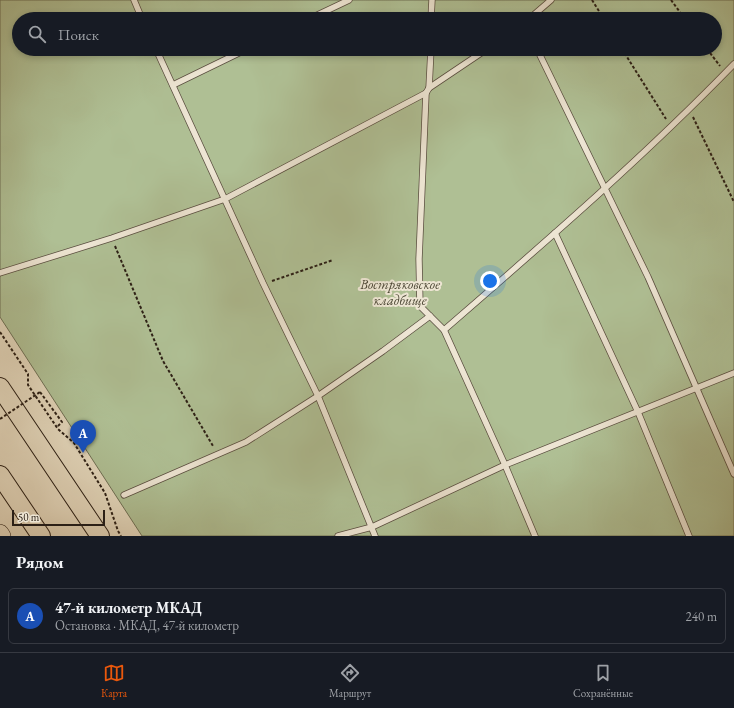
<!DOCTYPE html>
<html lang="ru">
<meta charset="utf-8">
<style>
:root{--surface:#171b24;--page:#242831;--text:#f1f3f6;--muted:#9ea1a6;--line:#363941;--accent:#ea580c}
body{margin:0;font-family:"EB Garamond",serif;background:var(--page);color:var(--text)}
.scale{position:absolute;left:12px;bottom:10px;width:93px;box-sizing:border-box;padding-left:4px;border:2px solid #2c2016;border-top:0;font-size:11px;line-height:14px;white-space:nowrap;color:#2c2016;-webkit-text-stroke:3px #ede5d3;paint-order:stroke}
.you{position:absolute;left:490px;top:281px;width:14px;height:14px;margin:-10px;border:3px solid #fff;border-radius:50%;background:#1a73e8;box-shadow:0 0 0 6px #1a73e833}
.badge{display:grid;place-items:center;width:26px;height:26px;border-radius:50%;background:var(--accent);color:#fff;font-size:13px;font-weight:700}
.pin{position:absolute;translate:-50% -33px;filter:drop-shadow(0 1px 2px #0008)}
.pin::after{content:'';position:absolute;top:21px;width:14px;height:12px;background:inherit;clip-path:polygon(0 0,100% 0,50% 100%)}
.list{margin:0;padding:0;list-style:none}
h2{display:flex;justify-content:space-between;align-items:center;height:52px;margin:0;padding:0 16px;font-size:17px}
h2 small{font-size:13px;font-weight:400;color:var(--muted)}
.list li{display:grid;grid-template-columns:26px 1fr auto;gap:12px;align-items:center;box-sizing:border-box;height:56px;margin:0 8px 8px;padding:0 8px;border:1px solid var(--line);border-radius:6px}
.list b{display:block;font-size:15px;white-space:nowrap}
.list p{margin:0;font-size:13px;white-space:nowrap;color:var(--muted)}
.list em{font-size:13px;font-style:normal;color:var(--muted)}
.icon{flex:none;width:22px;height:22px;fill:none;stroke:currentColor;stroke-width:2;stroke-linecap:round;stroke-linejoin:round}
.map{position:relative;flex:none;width:734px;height:536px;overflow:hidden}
.search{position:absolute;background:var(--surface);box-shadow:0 2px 6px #0003;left:12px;right:12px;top:12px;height:44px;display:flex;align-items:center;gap:10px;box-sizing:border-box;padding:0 14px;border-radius:22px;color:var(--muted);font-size:15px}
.sheet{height:116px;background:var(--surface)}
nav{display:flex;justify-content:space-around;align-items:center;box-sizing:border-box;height:56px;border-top:1px solid var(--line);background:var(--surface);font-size:11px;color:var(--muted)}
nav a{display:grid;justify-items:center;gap:2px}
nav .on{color:var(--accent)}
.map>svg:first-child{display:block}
.green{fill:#afbf94;stroke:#6e7055;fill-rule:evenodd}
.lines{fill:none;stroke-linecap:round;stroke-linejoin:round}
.service-casing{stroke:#5a4e40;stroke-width:7}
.primary-casing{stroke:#2c2016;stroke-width:18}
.trunk-casing{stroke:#2c2016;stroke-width:20}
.path{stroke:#2c2016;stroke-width:2;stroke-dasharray:3 2;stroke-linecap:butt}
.service{stroke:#ede5d3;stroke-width:5.5}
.primary{stroke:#e3d7bc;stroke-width:17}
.trunk{stroke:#e3d7bc;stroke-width:18}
.path-bridge{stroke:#2c2016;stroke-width:2;stroke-dasharray:3 2;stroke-linecap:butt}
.labels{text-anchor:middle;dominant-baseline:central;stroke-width:4;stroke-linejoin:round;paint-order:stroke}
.park-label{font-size:14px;font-style:italic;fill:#4d4836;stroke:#ede5d3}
</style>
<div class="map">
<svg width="734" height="536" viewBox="0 0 734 536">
<rect width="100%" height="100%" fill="#e3d7bc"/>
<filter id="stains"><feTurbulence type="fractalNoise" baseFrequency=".005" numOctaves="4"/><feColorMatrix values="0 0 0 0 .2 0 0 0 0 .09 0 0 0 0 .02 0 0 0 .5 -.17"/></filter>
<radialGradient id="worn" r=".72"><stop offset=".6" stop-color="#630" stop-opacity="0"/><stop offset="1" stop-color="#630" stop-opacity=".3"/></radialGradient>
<path class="green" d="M0,0H734V536H142L0,317ZM19,19H715V49H19Z"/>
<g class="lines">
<g class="service-casing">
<g id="service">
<path d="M134,0L142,19"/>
<path d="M309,19L349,0"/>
<path d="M431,19L432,0"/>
<path d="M529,19L551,0"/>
<path d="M156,49L263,283L318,396L375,536"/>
<path d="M431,49L429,88L426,93L419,259L420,306L444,330L505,465L535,536"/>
<path d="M537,49L648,277L734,474"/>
<path d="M173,85L247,49"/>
<path d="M429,88L487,49"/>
<path d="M555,233L638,412L689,536"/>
<path d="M0,273L112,238L225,199L426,93"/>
<path d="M444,330C543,244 643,158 734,64"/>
<path d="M124,495L246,442L318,396L383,351L430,316"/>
<path d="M338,536L372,527L505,465L734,373"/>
</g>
</g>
<g class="primary-casing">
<path id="primary" d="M0,533L2,536"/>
</g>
<g class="trunk-casing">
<g id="trunk">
<path d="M0,387L100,536"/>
<path d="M0,475L41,536"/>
</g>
</g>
<g class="path">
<path d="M592,0L604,19"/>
<path d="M671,0L685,19"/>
<path d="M622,49L666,119"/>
<path d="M707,49L720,66"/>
<path d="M693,117L734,202"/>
<path d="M115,246L163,361L213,446"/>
<path d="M272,281L333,260"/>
<path d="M0,332L28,374V385L58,429L74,443L105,493L118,531L121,536"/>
<path d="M40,392L62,422L57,427"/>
</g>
<use href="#service" class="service"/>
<use href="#primary" class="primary"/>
<use href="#trunk" class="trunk"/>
<path class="path-bridge" d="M0,419L40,392"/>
</g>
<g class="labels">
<g class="park-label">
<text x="400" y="284">Востряковское<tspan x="400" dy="16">кладбище</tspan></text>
</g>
</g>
<rect width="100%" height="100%" filter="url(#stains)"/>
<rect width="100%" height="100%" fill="url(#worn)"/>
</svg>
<div class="scale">50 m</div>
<div class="you"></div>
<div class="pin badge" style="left:83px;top:453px;background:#1a4fb4">A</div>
<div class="search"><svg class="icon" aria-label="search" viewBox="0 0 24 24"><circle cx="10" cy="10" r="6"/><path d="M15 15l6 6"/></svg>Поиск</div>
</div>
<section class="sheet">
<h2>Рядом<small></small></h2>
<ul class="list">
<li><span class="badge" style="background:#1a4fb4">A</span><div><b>47-й километр МКАД</b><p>Остановка · МКАД, 47-й километр</p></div><em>240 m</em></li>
</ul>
</section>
<nav>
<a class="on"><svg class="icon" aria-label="map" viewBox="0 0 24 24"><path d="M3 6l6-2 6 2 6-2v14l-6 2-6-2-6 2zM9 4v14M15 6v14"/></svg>Карта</a>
<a><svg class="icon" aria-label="directions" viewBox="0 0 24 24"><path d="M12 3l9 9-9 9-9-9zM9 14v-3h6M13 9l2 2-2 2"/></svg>Маршрут</a>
<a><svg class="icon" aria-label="saved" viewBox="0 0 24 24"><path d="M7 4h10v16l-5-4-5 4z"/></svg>Сохранённые</a>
</nav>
